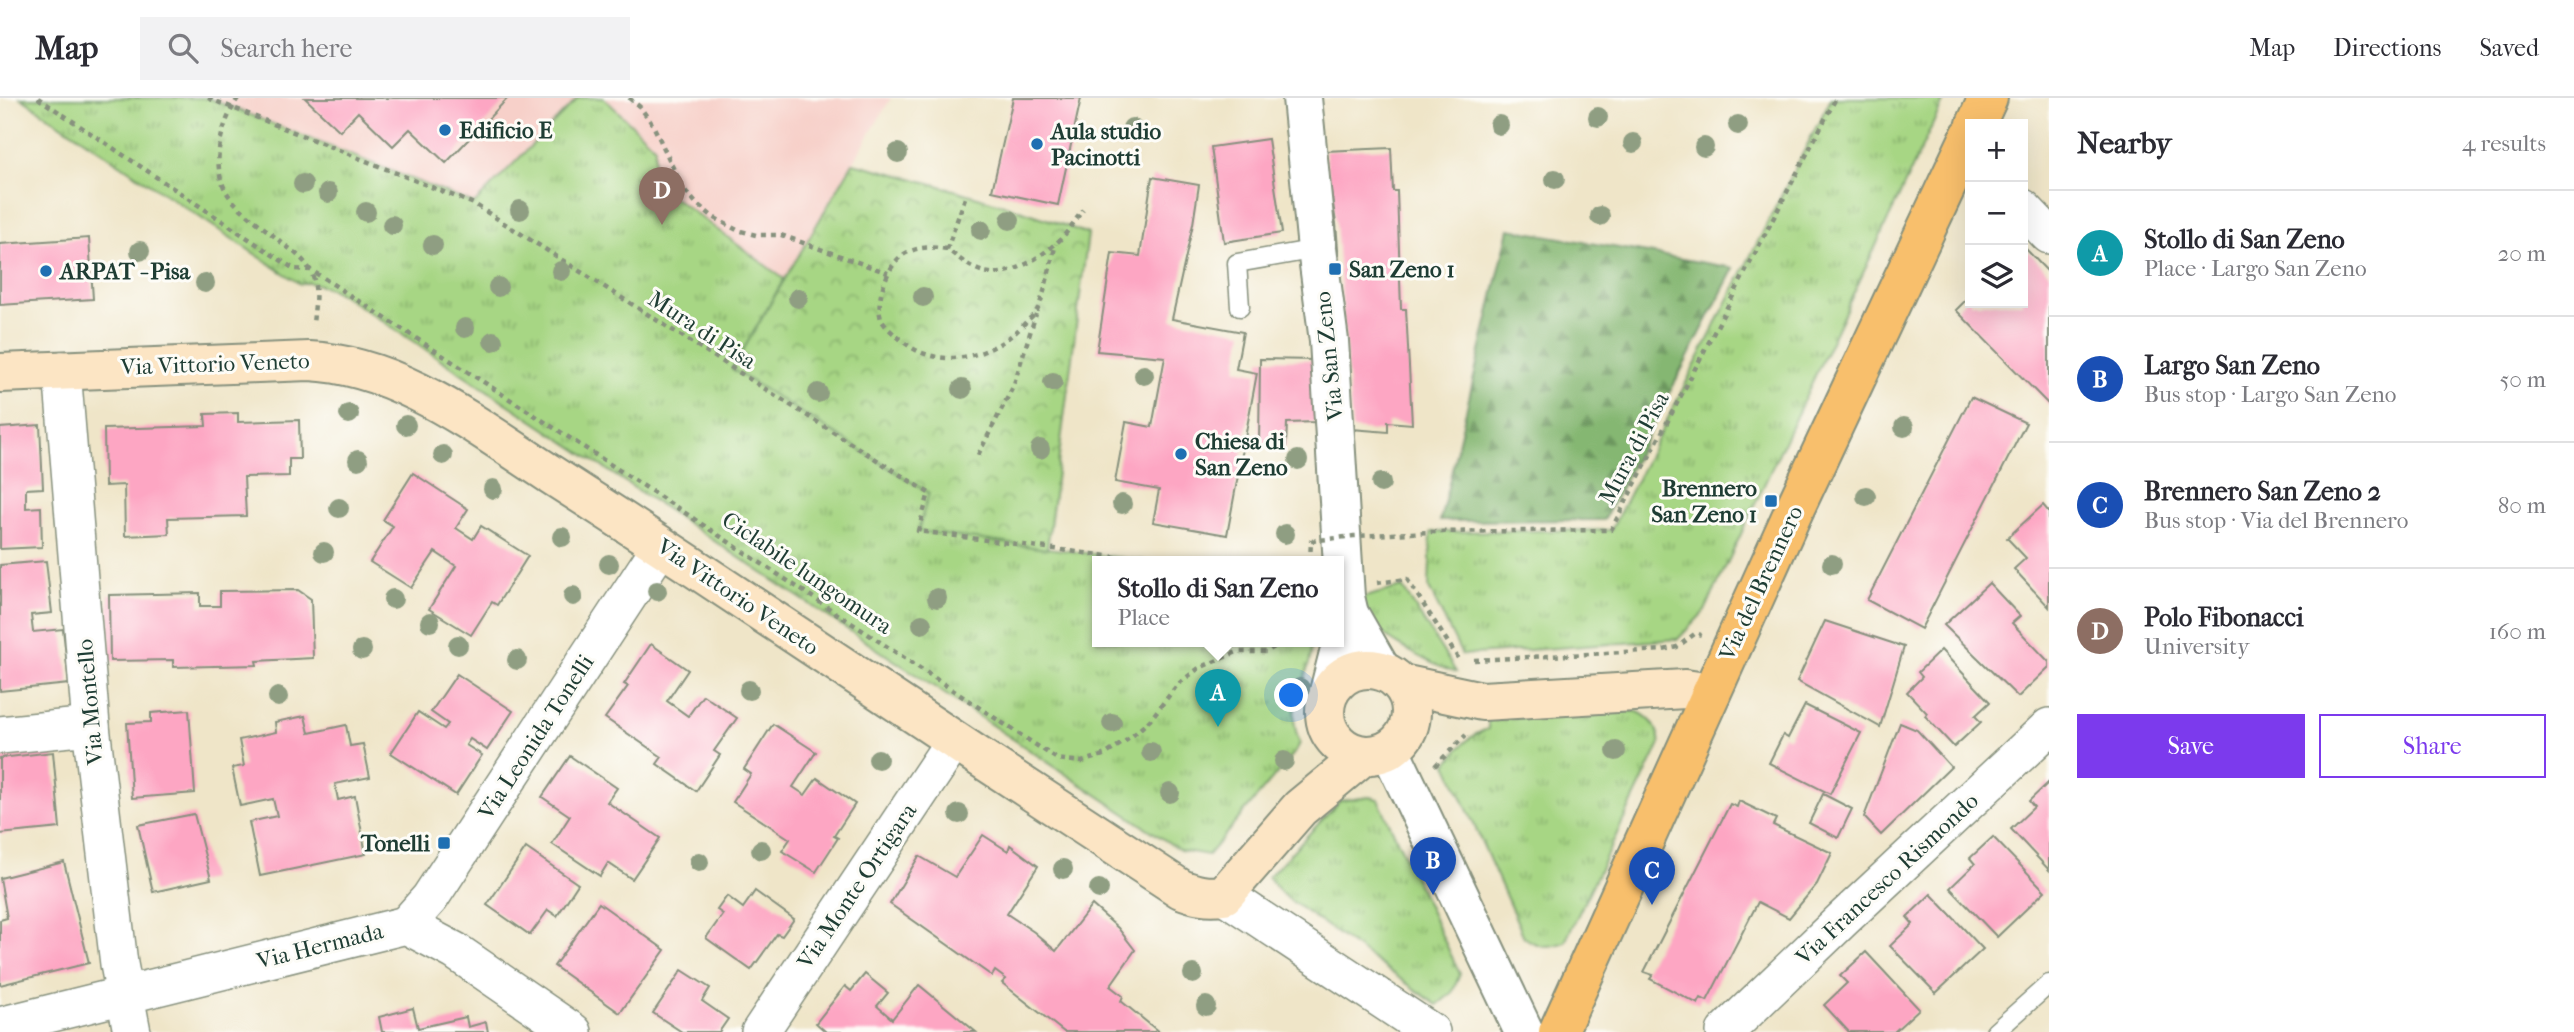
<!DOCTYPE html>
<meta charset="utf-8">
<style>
:root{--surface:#fff;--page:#f2f2f3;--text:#2b2b33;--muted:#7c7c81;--line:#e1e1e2;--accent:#7c3aed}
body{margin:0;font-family:"IM FELL French Canon",serif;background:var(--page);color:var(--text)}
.controls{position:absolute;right:21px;top:21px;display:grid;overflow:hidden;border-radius:0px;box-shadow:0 7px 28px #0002}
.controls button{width:63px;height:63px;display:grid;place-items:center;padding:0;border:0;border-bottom:2px solid var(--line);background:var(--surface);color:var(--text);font:35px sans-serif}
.you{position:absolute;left:1292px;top:598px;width:24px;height:24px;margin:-18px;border:5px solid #fff;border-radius:50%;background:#1a73e8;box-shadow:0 0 0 10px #1a73e833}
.badge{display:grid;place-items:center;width:46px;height:46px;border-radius:50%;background:var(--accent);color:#fff;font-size:23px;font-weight:700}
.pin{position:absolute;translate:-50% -58px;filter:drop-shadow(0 2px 4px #0008)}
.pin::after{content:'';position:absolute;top:37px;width:24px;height:21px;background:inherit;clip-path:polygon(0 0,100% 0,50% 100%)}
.popup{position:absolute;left:1092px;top:458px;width:252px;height:91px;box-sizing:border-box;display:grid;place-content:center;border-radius:0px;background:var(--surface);filter:drop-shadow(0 2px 5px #0005);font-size:23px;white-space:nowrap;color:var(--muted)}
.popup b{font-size:26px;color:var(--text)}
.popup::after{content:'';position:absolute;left:50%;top:100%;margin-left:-14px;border:14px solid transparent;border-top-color:var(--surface)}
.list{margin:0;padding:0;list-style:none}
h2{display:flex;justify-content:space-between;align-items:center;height:91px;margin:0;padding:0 28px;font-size:30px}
h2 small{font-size:23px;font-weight:400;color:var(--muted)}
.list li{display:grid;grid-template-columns:46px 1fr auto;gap:21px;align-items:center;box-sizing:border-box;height:126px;padding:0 28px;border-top:2px solid var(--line)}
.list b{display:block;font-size:26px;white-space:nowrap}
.list p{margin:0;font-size:23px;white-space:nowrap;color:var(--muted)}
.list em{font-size:23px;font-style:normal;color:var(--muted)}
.actions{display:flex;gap:14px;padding:21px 28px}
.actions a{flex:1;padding:16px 0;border:2px solid var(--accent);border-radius:0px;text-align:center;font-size:24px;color:var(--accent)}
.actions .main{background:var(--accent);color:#fff}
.icon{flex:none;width:38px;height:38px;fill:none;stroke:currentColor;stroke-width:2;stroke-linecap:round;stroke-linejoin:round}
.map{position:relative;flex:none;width:2049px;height:934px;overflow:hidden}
header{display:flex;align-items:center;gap:42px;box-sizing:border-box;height:98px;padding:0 35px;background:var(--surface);border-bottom:2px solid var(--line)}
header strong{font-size:33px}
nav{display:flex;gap:38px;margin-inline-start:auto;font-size:24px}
.search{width:490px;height:63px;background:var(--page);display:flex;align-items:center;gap:18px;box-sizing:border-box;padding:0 24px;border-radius:0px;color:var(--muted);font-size:26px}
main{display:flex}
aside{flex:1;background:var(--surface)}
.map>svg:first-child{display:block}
.built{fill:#f7d0c9}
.grass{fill:url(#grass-tufts);stroke:#638a5c;stroke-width:2}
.forest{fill:url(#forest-firs);stroke:#527a53;stroke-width:2}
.park{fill:url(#park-crowns);stroke:#638a5c;stroke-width:2}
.building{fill:#fda6c3}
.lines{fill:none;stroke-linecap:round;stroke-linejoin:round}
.service-casing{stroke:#87917e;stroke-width:21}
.minor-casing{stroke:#87917e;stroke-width:40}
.tertiary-casing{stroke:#87917e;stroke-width:42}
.secondary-casing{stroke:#87917e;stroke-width:42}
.primary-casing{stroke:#87917e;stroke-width:42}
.path{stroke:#87917e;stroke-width:4.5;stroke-dasharray:5 5;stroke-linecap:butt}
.service{stroke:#fff;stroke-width:18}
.minor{stroke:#fff;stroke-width:37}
.tertiary{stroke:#fff;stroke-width:38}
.secondary{stroke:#fce5c4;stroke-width:38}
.primary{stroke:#f8bf6c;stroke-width:38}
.path-bridge{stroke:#87917e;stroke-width:4.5;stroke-dasharray:5 5;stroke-linecap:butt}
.tree{fill:#8f9e82}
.poi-dot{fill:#1f6fb2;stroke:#fdfcf7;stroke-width:2.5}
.labels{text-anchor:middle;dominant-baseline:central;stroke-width:6;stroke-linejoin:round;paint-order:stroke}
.poi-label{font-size:23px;font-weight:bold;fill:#1f3d34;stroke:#fdfcf7;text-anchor:start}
.street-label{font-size:23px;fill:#1f3d34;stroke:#fdfcf7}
</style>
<header>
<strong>Map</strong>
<div class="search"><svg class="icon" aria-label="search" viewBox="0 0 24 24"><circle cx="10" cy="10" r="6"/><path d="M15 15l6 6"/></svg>Search here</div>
<nav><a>Map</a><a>Directions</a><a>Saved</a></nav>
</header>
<main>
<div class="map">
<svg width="2049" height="934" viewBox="0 0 2049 934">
<defs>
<pattern id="grass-tufts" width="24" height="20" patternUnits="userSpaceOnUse" patternTransform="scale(1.75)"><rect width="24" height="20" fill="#a7d684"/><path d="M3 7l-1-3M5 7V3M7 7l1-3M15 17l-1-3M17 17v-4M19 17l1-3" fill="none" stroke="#87af6d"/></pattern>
<pattern id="forest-firs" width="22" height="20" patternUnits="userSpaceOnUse" patternTransform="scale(1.75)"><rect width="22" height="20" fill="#85b772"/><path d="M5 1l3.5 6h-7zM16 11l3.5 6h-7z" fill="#6c965e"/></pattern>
<pattern id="park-crowns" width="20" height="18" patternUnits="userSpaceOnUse" patternTransform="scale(1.75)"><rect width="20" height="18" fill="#a7d684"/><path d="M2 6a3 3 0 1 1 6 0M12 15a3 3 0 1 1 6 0" fill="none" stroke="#87af6d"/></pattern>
</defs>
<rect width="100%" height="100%" fill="#fdfcf7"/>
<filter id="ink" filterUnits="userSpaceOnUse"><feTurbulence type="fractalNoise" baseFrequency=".0143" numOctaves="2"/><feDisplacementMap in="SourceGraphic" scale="14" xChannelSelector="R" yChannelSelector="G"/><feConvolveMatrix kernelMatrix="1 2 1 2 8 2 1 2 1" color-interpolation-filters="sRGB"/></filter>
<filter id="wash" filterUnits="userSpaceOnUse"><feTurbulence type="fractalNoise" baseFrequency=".00686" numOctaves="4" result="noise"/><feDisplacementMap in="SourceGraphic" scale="28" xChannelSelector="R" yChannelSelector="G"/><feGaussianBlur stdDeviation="1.57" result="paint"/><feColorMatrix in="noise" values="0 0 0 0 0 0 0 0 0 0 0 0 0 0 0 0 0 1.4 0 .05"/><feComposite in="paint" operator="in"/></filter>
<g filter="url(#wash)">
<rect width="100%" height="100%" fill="#efe5c8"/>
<path class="built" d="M210,0H891L732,271L474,106Z"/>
<g class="grass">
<path d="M21,0H208L474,106L578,0H604L655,49L653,84L784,181L733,270L929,395L919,433L1145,463H1097V543H1312C1312,584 1282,603 1300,645L1296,653L1208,757L1180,752L381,222C361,210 323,179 300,186Z"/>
<path d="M1831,0H1945L1705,513L1678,541L1462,557L1429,490L1431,434L1611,432Z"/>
<path d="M1402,489L1456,574C1438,571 1384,541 1373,526C1368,518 1365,509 1361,500Z"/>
<path d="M1636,613C1652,620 1658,630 1660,646L1565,844C1548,850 1539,850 1524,839L1447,666C1459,650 1468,637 1488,631V621Z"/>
<path d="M1369,699L1378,701L1460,876L1452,895L1437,907L1283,797L1268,779L1340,703Z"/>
</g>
<path class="forest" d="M1509,131L1734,170L1604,422L1440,423Z"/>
<path class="park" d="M853,65C933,85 1012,107 1088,136L1047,451L918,433L929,395L732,271Z"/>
<g id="blocks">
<g class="building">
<path d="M305,0H508L446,65L410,31L393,48L358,14L340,33Z"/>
<path d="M1013,0H1081L1058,107L992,93Z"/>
<path d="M1268,41L1282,135L1224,144L1211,49Z"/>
<path d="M1391,50L1393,93H1397L1401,211H1406L1412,326L1388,324V334L1352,331L1336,125L1325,53Z"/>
<path d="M1152,79L1199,87L1193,126L1172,221L1243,234L1236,271L1257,275L1227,437L1153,424L1159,392L1115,384L1126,324L1152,329L1165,259L1097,253L1112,155L1140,158Z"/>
<path d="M89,140L93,201L0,207V146Z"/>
<path d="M2023,148L2049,175V307L1956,212L1970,198V205H2023Z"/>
<path d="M1260,261L1315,262L1316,324L1287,325L1286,348H1259Z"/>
<path d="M1971,299L2026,325L1921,531L1867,502Z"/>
<path d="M238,315V324L299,322L300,361H289V378L244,379L246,418L168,420L169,436L125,438L124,387L105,388L104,331L206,328L205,316Z"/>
<path d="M40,327L43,390L26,391V410L41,409L42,449L0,451V330Z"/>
<path d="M413,375L468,411L456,430L473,441L481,428L528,458L497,507L492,504L471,537L429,511L456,468L435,454L411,490L370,464L393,428L383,422Z"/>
<path d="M2043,407L2049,414V509L2014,471L2026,460L2007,440Z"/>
<path d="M46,463L52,515L31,517L33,534L63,531L69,586L0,593V467Z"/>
<path d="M1989,485L2020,518L2012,525L2049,564V569L2018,599L1944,527Z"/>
<path d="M298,492L311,501L313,560L256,563L257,567L173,569V562L110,563L109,497L200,495V508H220V493Z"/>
<path d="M1825,523L1904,549L1880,629L1797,583Z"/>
<path d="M651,546L688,572L667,603L688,618L703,597L737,620L714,653L720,657L696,693L657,666L662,659L605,620L628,588L624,586Z"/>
<path d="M1941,552L1990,604L1975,618L1981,624L1954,649L1925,618L1927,615L1907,594L1922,579L1918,574Z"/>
<path d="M457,576L513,613L487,652L470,641L466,647L482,657L456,697L391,655L418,614L444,631L448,626L431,614Z"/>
<path d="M1805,607L1861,635L1830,696L1769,665L1783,637L1788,640Z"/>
<path d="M189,612L195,695L132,700L127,625L151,624V615Z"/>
<path d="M305,618L309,635L346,627L350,648L363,646L370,679L335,686L338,702L355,698L366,756L260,778L249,724L277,718L273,701L240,708L232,670L244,668L239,642L276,634L275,624Z"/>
<path d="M1900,625L1917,632L1951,669L1881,737L1864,719Z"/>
<path d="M773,626L816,654L793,689L805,697L817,680L855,706L834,738L838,740L816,774L782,753L790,741L733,704L751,676L744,671Z"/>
<path d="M53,654L60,730L0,736V660Z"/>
<path d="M570,658L617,690L607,704L660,740L632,781L608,765L600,778L552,746L570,718L542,699Z"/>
<path d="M2049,684V772L2011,731L2034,709L2029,703Z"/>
<path d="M1823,696L1852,711L1838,740L1809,725Z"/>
<path d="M1739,703L1776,721L1773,727L1832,755L1817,786L1789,820L1758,804L1707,903L1701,900L1698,906L1650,881L1653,877L1644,874L1730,706L1737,709Z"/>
<path d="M194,716L211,781L153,794L138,727Z"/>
<path d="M983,737L1008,753L1010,747L1038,768L1007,816L1034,834L1056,853L1092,807L1118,830L1135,852L1110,888L1123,898L1121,903L1159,934H1064L1002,885L1006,881L995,873L992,878L890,806L919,758L955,779Z"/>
<path d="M1993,739L2045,793L1997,839L1950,790L1975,766L1970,760Z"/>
<path d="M526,750L578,786L557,818L548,812L530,837L487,807Z"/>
<path d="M64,764L89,865L0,887V822L7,820L0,780Z"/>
<path d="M755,793L794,821L782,838L777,836L751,872L706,840L723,816L717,812L727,798L743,810Z"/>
<path d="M1931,796L1983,851L1936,895L1890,848L1913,826L1907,819Z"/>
<path d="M599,805L665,852L620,915L554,868Z"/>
<path d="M1866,854L1919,911L1894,934H1849L1824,907L1847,885L1840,878Z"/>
<path d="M682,872L710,890L702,903L728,921L719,934H682L653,915Z"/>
<path d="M865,876L888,895L877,908L892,921L919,887L976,934H826L816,925L845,888L851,893Z"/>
<path d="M413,910L418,930L466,919L468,929L486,924L488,934H382L379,919Z"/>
</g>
</g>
</g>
<g filter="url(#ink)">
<use href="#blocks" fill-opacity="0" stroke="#87917e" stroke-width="2"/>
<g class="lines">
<g class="service-casing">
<g id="service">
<path d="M1240,209L1237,165L1317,151"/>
<path d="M1995,934L2049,886"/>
</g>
</g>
<g class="minor-casing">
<g id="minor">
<path d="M2023,110L2049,137"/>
<path d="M62,272L91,628L119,866L132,934"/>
<path d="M0,637L91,628"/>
<path d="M1224,797L1431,934"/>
<path d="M406,827L430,800L661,448"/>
<path d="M0,928L406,827L455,853L573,934"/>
<path d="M760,934L954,643"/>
<path d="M1725,934L1843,821L2049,629"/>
</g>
</g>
<g class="tertiary-casing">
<g id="tertiary">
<path d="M1302,0L1317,151L1329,243L1345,499L1349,516L1381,572"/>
<path d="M1329,594L1349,516"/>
<path d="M1390,652L1524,934"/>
</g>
</g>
<g class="secondary-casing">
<g id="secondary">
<path d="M0,275L309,263C399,267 477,329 550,376C614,417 677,458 740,500C887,598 1033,695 1181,791C1196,797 1207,799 1224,797L1300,710L1364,657"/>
<circle cx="1368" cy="614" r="43"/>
<path d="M1402,586L1482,603L1685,591L1711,595"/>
</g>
</g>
<g class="primary-casing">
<g id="primary">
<path d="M1976,26L1988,0"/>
<path d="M1558,934L1796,408L1970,38"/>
</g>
</g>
<g class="path">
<path d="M38,0L294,171L311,172L679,411L1057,661L1082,664L1106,656L1130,640L1150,622L1178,586L1199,570L1237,554H1266L1285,543"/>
<path d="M208,0L474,106L929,395L918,433L1145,463"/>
<path d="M238,0C219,30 207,77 235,105C249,119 266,131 281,144C291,152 305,161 311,174C319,190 314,210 313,227"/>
<path d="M629,0L640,9L653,27L682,89L696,105L713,119L737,132L756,137H781L888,175"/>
<path d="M965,100L947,151C960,161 973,173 990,175C1011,178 1039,160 1055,146C1066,138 1074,123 1083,112"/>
<path d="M947,151C932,149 920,148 906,155C888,164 875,202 881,221C884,228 893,235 899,240C937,276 995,259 1026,224C1029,221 1035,216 1037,212C1045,197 1051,163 1056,146"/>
<path d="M978,357L1013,289L1036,216"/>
<path d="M1377,485L1407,481L1458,560"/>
<path d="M1474,562L1663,552L1677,549L1696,535L1701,537"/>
<path d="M1435,668L1466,637"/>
</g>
<use href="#service" class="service"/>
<use href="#minor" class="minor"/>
<use href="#tertiary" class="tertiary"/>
<use href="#secondary" class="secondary"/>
<use href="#primary" class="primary"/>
<path class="path-bridge" d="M1310,463L1311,443L1354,438L1431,434L1611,432L1836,0"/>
</g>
<g class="tree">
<circle cx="1598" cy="19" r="10"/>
<circle cx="1499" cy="27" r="10"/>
<circle cx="1738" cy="27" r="10"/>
<circle cx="1132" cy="30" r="10"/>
<circle cx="1633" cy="45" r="10"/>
<circle cx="1704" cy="49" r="10"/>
<circle cx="898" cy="55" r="10"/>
<circle cx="1555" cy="81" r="10"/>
<circle cx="303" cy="86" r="10"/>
<circle cx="328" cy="95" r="10"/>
<circle cx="520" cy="112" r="10"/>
<circle cx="366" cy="114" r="10"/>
<circle cx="1600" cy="118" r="10"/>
<circle cx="1010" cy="122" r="10"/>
<circle cx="392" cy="127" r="10"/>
<circle cx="981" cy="132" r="10"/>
<circle cx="433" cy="147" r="10"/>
<circle cx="140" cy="153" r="10"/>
<circle cx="561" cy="173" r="10"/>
<circle cx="205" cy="185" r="10"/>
<circle cx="498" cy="189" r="10"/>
<circle cx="923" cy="199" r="10"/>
<circle cx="798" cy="200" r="10"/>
<circle cx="465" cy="230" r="10"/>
<circle cx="493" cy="243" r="10"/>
<circle cx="1144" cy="277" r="10"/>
<circle cx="1053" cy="284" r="10"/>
<circle cx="962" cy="291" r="10"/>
<circle cx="818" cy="295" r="10"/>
<circle cx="349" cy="316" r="10"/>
<circle cx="406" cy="327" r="10"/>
<circle cx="1904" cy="329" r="10"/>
<circle cx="1040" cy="351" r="10"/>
<circle cx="443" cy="357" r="10"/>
<circle cx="358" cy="362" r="10"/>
<circle cx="1298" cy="362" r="10"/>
<circle cx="1381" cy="385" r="10"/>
<circle cx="493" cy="391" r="10"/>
<circle cx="1866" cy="398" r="10"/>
<circle cx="1122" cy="406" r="10"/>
<circle cx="339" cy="410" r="10"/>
<circle cx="1285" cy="436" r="10"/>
<circle cx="562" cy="439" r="10"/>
<circle cx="324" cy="454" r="10"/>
<circle cx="609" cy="466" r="10"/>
<circle cx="1832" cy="466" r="10"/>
<circle cx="657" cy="493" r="10"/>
<circle cx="573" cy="498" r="10"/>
<circle cx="937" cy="500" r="10"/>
<circle cx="393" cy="501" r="10"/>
<circle cx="430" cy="524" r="10"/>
<circle cx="922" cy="526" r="10"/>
<circle cx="458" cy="547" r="10"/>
<circle cx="362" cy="552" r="10"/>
<circle cx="517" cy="562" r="10"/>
<circle cx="1300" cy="590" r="10"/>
<circle cx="749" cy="592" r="10"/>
<circle cx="278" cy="599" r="10"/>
<circle cx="1112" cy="625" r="10"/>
<circle cx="1616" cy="653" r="10"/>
<circle cx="1151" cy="654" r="10"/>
<circle cx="878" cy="661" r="10"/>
<circle cx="1284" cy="663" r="10"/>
<circle cx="1170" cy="695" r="10"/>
<circle cx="959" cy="716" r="10"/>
<circle cx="761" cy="752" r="10"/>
<circle cx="699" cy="764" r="10"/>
<circle cx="1063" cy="771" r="10"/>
<circle cx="1099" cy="791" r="10"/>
<circle cx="1193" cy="876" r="10"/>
<circle cx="1206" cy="908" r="10"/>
</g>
</g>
<g class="poi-dot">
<circle cx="445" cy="32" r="7"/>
<circle cx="1037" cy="46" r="7"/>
<rect x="1328" y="164" width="14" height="14" rx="3.5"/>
<circle cx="46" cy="173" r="7"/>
<circle cx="1181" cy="356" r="7"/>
<rect x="1764" y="396" width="14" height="14" rx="3.5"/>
<rect x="437" y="738" width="14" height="14" rx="3.5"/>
</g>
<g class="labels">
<g class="poi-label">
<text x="459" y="32">Edificio E</text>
<text x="1051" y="33">Aula studio<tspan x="1051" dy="26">Pacinotti</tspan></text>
<text x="1349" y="171">San Zeno 1</text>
<text x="60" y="173">ARPAT - Pisa</text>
<text x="1195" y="343">Chiesa di<tspan x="1195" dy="26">San Zeno</tspan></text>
<text x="1757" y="390" text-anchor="end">Brennero<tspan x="1757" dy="26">San Zeno 1</tspan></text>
<text x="430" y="745" text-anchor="end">Tonelli</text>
</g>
<g class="street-label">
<text transform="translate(702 232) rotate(33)">Mura di Pisa</text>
<text transform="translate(1329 258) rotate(-96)">Via San Zeno</text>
<text transform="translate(215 266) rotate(-2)">Via Vittorio Veneto</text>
<text transform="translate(1634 350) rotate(-62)">Mura di Pisa</text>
<text transform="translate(807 475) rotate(34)">Ciclabile lungomura</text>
<text transform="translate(1761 485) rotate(-65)">Via del Brennero</text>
<text transform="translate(738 499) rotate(34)">Via Vittorio Veneto</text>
<text transform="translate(90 604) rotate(-95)">Via Montello</text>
<text transform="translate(536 639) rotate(-57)">Via Leonida Tonelli</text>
<text transform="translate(1887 781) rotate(-43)">Via Francesco Rismondo</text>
<text transform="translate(857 788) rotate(-56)">Via Monte Ortigara</text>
<text transform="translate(320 848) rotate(-14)">Via Hermada</text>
</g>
</g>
</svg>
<div class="controls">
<button>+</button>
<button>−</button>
<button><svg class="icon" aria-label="layers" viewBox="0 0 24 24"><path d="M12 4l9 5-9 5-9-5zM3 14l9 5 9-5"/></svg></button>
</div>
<div class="you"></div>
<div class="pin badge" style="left:1218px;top:629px;background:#0f9aa8">A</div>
<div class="popup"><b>Stollo di San Zeno</b>Place</div>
<div class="pin badge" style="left:1433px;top:797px;background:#1a4fb4">B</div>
<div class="pin badge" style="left:1652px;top:807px;background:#1a4fb4">C</div>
<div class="pin badge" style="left:662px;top:127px;background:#8d6e63">D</div>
</div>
<aside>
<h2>Nearby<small>4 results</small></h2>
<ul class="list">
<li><span class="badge" style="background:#0f9aa8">A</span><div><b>Stollo di San Zeno</b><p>Place · Largo San Zeno</p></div><em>20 m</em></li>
<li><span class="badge" style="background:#1a4fb4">B</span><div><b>Largo San Zeno</b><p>Bus stop · Largo San Zeno</p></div><em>50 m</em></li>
<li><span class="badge" style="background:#1a4fb4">C</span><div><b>Brennero San Zeno 2</b><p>Bus stop · Via del Brennero</p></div><em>80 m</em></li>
<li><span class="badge" style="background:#8d6e63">D</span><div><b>Polo Fibonacci</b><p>University</p></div><em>160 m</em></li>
</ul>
<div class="actions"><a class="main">Save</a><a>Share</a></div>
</aside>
</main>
